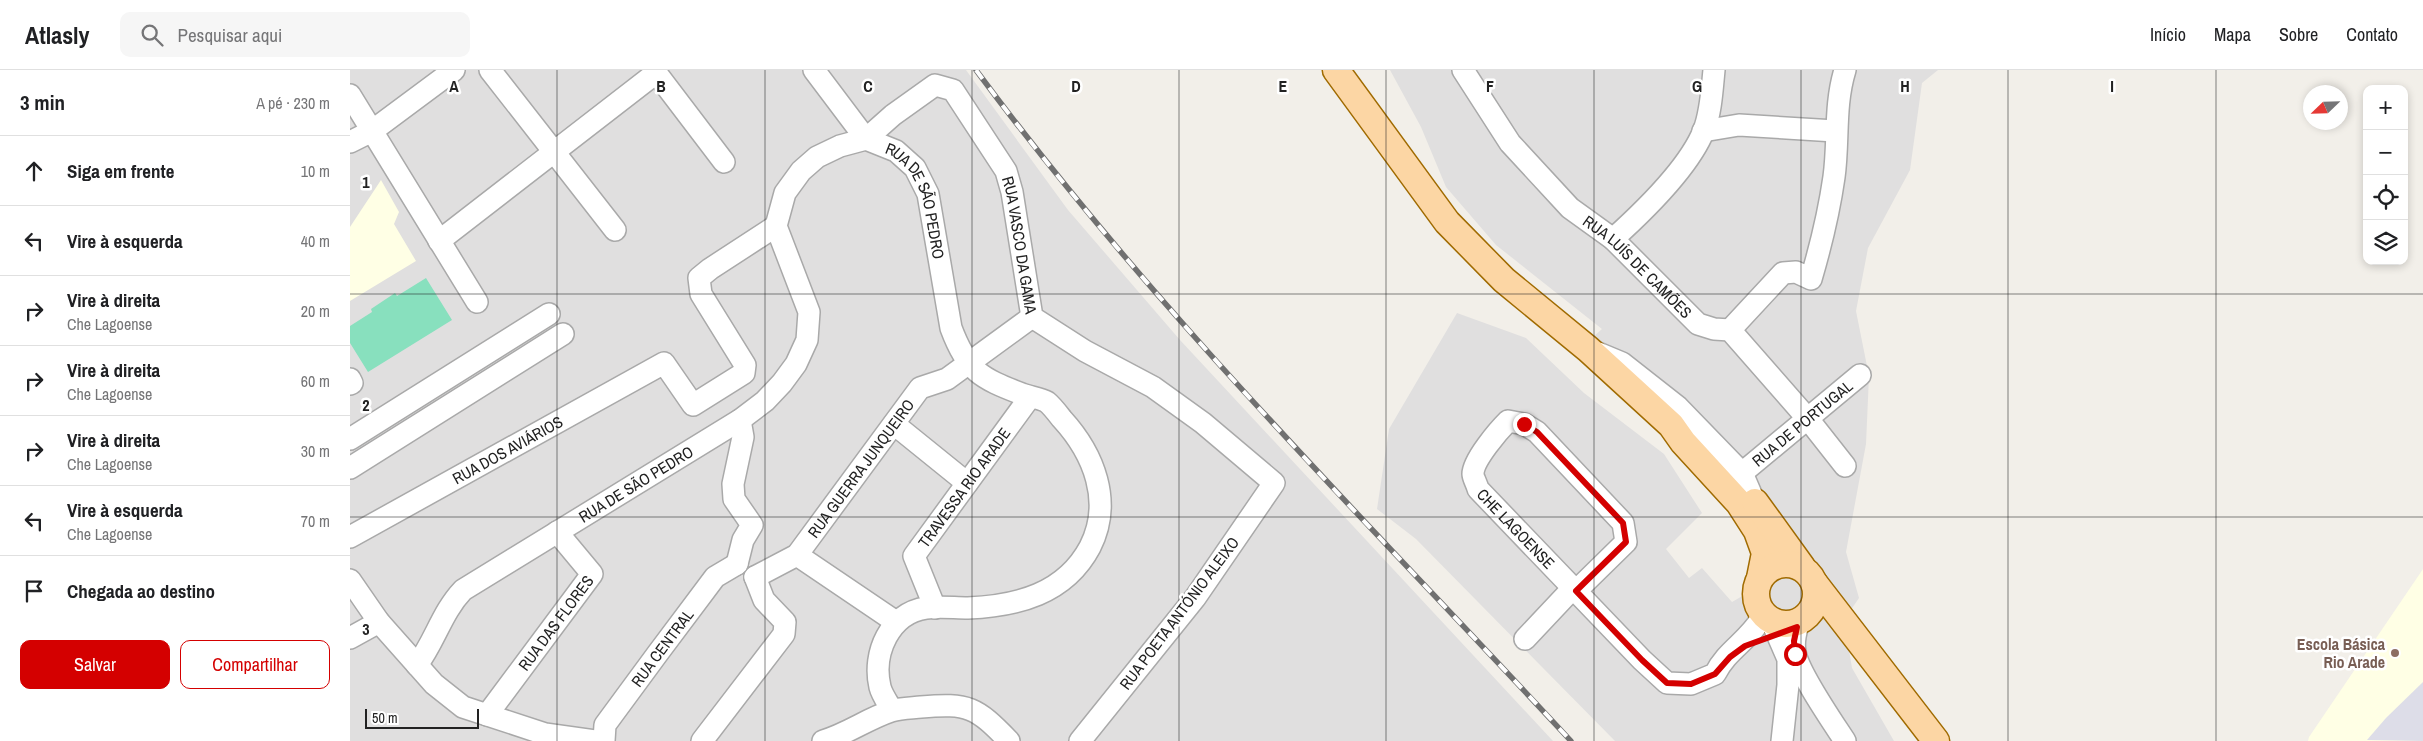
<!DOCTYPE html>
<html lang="pt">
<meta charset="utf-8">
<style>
:root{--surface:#fff;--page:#f6f6f6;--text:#202124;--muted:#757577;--line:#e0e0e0;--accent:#d40000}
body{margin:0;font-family:"Archivo Narrow",sans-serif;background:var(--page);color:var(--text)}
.controls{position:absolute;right:15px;top:15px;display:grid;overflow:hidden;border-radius:10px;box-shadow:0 2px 8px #0003}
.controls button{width:45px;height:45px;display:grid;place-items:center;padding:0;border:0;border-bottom:1px solid var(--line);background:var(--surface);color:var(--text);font:25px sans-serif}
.compass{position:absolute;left:1953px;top:15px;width:45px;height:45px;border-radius:50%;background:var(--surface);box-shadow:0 2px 8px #0003;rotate:247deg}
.scale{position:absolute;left:15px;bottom:12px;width:114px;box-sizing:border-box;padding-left:5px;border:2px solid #222;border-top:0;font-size:14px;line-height:18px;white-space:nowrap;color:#222;-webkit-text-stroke:4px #fff;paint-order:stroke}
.stop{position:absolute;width:15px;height:15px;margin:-11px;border:4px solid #d40000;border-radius:50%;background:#fff}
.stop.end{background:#d40000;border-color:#fff;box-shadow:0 1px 5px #0008}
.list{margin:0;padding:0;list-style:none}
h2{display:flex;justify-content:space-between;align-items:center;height:65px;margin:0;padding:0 20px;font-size:21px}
h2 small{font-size:16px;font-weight:400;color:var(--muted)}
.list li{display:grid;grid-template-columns:32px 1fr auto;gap:15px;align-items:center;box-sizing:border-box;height:70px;padding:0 20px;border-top:1px solid var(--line)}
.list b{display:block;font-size:19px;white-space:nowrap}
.list p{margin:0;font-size:16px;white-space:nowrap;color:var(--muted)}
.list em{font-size:16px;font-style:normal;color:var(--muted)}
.actions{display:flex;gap:10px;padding:15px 20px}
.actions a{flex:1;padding:11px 0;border:1px solid var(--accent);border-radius:10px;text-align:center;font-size:18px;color:var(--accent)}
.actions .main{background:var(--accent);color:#fff}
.icon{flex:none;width:28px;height:28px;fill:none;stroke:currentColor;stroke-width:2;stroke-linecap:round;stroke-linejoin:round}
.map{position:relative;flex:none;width:2073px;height:671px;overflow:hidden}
header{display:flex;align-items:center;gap:30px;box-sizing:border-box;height:70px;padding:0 25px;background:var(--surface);border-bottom:1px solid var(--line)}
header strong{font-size:24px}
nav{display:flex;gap:28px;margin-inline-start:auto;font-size:18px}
.search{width:350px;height:45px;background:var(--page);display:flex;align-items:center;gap:12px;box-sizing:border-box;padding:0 18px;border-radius:10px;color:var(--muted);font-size:19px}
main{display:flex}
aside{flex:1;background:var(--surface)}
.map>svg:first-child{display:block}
.residential{fill:#e0dfdf}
.education{fill:#ffffe5}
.pitch{fill:#88e0be}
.plaza{fill:#dddde8}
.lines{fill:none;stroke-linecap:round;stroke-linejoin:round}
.minor-casing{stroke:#a9a9a9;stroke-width:24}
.major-casing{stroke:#a06b00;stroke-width:29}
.minor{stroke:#fff;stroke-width:21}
.major{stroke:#fcd6a4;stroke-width:26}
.rail-casing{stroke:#707070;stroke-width:5.5}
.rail{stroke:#fff;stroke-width:4;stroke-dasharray:11;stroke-linecap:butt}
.route{stroke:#d40000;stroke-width:6}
.grid{fill:none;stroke:#222;stroke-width:1;stroke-opacity:0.55}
.education-dot{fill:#8d6e63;stroke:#fff;stroke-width:2}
.labels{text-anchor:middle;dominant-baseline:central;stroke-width:5;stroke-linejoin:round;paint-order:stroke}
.street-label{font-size:16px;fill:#222;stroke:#fff}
.education-label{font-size:16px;font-weight:bold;fill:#785e54;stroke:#fff;text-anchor:end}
.grid-label{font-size:16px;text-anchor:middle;font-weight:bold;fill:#222;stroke:#fff;stroke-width:5;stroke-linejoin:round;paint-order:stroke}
</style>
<header>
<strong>Atlasly</strong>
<div class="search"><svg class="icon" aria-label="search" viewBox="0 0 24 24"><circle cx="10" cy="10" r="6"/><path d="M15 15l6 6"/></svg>Pesquisar aqui</div>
<nav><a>Início</a><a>Mapa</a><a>Sobre</a><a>Contato</a></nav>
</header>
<main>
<aside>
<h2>3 min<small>A pé · 230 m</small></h2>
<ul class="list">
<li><svg class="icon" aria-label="ahead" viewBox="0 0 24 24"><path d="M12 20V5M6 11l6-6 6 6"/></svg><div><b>Siga em frente</b></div><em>10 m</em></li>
<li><svg class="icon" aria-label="left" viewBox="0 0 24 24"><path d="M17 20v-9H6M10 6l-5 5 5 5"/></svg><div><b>Vire à esquerda</b></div><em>40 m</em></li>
<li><svg class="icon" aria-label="right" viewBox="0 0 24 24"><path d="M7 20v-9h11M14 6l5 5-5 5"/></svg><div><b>Vire à direita</b><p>Che Lagoense</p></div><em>20 m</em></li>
<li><svg class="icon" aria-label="right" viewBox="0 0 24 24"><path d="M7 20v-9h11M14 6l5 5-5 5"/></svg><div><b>Vire à direita</b><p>Che Lagoense</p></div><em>60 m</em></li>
<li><svg class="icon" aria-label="right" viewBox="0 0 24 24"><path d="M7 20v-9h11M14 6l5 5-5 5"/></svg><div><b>Vire à direita</b><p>Che Lagoense</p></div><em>30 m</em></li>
<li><svg class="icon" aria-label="left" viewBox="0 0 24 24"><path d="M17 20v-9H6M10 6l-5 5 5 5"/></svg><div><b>Vire à esquerda</b><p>Che Lagoense</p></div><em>70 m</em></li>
<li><svg class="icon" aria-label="arrive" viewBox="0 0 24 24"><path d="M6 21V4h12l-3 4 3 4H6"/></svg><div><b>Chegada ao destino</b></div></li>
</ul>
<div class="actions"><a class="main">Salvar</a><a>Compartilhar</a></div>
</aside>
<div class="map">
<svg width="2073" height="671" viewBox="0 0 2073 671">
<rect width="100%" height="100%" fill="#f2efe9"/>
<g class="residential">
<path d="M0,0H616L718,140L830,270L1203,671H0Z"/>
<path d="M1040,0H1588L1572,13L1560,100L1518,178L1506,241L1519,306L1516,374L1496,482L1509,528L1494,550L1502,598L1544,671H1265L1066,469L1027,439L1039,359L1107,243L1176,268L1234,323L1314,384L1352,443L1316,479L1339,508L1352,498L1382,532L1401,521L1407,482L1397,458L1323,373L1225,283L1252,259L1146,175L1096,117L1071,57Z"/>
</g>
<g class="education">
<path d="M31,110L49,142L44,154L66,191L0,231V157Z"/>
<path d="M2073,499V671H1958L1959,667Z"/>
</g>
<path class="pitch" d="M76,208L102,250L18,302L0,273V256L22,242L21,239L45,223L47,226Z"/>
<path class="plaza" d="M2073,612V671L2017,670L2036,648Z"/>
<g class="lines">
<g class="minor-casing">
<g id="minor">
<path d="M140,0L265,160"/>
<path d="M304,0L374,92"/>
<path id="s1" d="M464,0L516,69L543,45L585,15L603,20L656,101L662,122L682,247L735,281L803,317L853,353L924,413L845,528L730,671"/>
<path id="s2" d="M1113,0L1160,73L1220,138L1263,169L1348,254L1364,259L1380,260L1458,349L1495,396"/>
<path d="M0,25L127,232"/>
<path d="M1353,61L1389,55L1485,61"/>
<path d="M0,72L22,61L104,0"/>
<path d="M1263,169C1293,142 1339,98 1354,60C1361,42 1362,20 1364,0"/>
<path d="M89,171L306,3"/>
<path d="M1380,260L1433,203L1446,202L1461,209C1471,175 1479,142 1484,107C1489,71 1484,36 1495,0"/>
<path d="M1248,283L1272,293L1328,337L1392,403L1404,431"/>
<path d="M0,309L2,313L0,314"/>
<path d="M544,354L617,413"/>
<path d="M0,369L199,244"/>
<path d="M0,398L213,264"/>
<path id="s3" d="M1392,403L1510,305"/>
<path id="s4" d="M0,467L314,293L343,335L394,303L395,295L351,224L349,208L360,199L426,156"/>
<path d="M447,485L546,552"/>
<path d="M387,494L393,470L402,455L384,429L383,414L393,367L390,350"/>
<path id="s5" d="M405,507L447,485L570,318L597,309L682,247"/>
<path d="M0,510L29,552L84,614L113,637L195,664L245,671"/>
<path id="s6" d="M1226,521L1276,472L1273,453L1187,362L1174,354L1158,351C1149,360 1123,390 1123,404C1123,408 1127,414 1128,419L1292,590L1317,613L1341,614L1365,604C1377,580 1397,572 1411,549L1407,533"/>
<path id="s7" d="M585,538L564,486L680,327"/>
<path d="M1421,550L1438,589V615L1432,671"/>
<path d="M1449,551C1446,561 1443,571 1445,582C1448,602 1482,651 1495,671"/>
<path d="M0,568L29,552"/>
<path d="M1175,569L1223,518"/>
<path id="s8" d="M67,595C85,571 92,542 113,520L390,350L415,331L432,313L446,294L457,270L459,242L426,156L435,123L451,101L467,87L490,76L516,69L546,81L565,98L578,124L601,258C617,301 630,308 672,324C679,327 690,328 697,332C702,336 708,344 712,349C744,384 763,432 740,477C715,524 667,536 618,538C604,538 590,536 576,538C540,543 522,583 530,617C532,625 538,633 542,640"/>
<path id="s9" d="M137,645L242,504L207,462"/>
<path id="s10" d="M254,671L255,655L308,583L365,507L387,494"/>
<path d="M352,671L434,564L435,552L414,530L405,507"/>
<path d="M473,671C497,664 517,649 541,641C550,638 562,638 571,637C619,633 626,637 659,671"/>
</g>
</g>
<g class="major-casing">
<g id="major">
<path d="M986,0L1097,152L1154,210L1238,279L1321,355L1333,372L1389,433L1407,461L1415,483L1410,508"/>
<path d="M1405,432L1452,497"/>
<circle cx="1436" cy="524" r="30"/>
<path d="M1465,514L1586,671"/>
</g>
</g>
<use href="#minor" class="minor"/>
<use href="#major" class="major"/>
<g class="rail-casing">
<path id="rail" d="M626,0C804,241 1018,452 1221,671"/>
</g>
<use href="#rail" class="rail"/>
</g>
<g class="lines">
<path class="route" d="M1174,354L1187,362L1273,453L1276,472L1226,521L1292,590L1317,613L1341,614L1365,604L1380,587L1395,576L1447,557L1444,571L1445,584"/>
</g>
<path class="grid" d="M207,0V671M415,0V671M622,0V671M829,0V671M1036,0V671M1244,0V671M1451,0V671M1658,0V671M1866,0V671M0,224H2073M0,447H2073"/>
<circle class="education-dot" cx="2045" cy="583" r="5"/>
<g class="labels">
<g class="street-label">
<text stroke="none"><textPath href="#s8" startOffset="862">RUA DE SÃO PEDRO</textPath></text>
<text stroke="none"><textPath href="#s1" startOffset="365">RUA VASCO DA GAMA</textPath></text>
<text stroke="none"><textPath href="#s2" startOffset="265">RUA LUÍS DE CAMÕES</textPath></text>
<text stroke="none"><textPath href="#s3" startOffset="78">RUA DE PORTUGAL</textPath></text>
<text stroke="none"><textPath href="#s4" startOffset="180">RUA DOS AVIÁRIOS</textPath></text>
<text stroke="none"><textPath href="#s5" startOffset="155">RUA GUERRA JUNQUEIRO</textPath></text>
<text stroke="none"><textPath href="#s8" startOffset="291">RUA DE SÃO PEDRO</textPath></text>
<text stroke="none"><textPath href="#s7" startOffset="141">TRAVESSA RIO ARADE</textPath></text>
<text stroke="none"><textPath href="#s6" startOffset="381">CHE LAGOENSE</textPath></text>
<text transform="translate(829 543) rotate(-53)">RUA POETA ANTÓNIO ALEIXO</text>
<text stroke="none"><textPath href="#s9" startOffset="115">RUA DAS FLORES</textPath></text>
<text stroke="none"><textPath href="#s10" startOffset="112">RUA CENTRAL</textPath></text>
</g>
<g class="education-label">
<text x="2035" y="574">Escola Básica<tspan x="2035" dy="18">Rio Arade</tspan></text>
</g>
</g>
<g class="grid-label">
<text x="104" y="22">A</text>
<text x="311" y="22">B</text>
<text x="518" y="22">C</text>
<text x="726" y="22">D</text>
<text x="933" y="22">E</text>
<text x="1140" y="22">F</text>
<text x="1347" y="22">G</text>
<text x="1555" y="22">H</text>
<text x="1762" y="22">I</text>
<text x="16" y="118">1</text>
<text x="16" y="341">2</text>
<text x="16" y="565">3</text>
</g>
</svg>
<div class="controls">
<button>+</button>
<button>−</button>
<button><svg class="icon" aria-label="locate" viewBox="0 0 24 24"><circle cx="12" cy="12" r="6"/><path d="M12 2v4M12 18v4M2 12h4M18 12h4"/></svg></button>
<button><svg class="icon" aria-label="layers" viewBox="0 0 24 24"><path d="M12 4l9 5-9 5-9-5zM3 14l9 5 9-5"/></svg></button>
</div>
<svg class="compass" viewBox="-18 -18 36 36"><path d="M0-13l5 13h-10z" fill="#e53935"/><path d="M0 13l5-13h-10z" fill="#757577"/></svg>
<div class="scale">50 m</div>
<div class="stop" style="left:1445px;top:584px"></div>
<div class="stop end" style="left:1174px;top:354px"></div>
</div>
</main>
